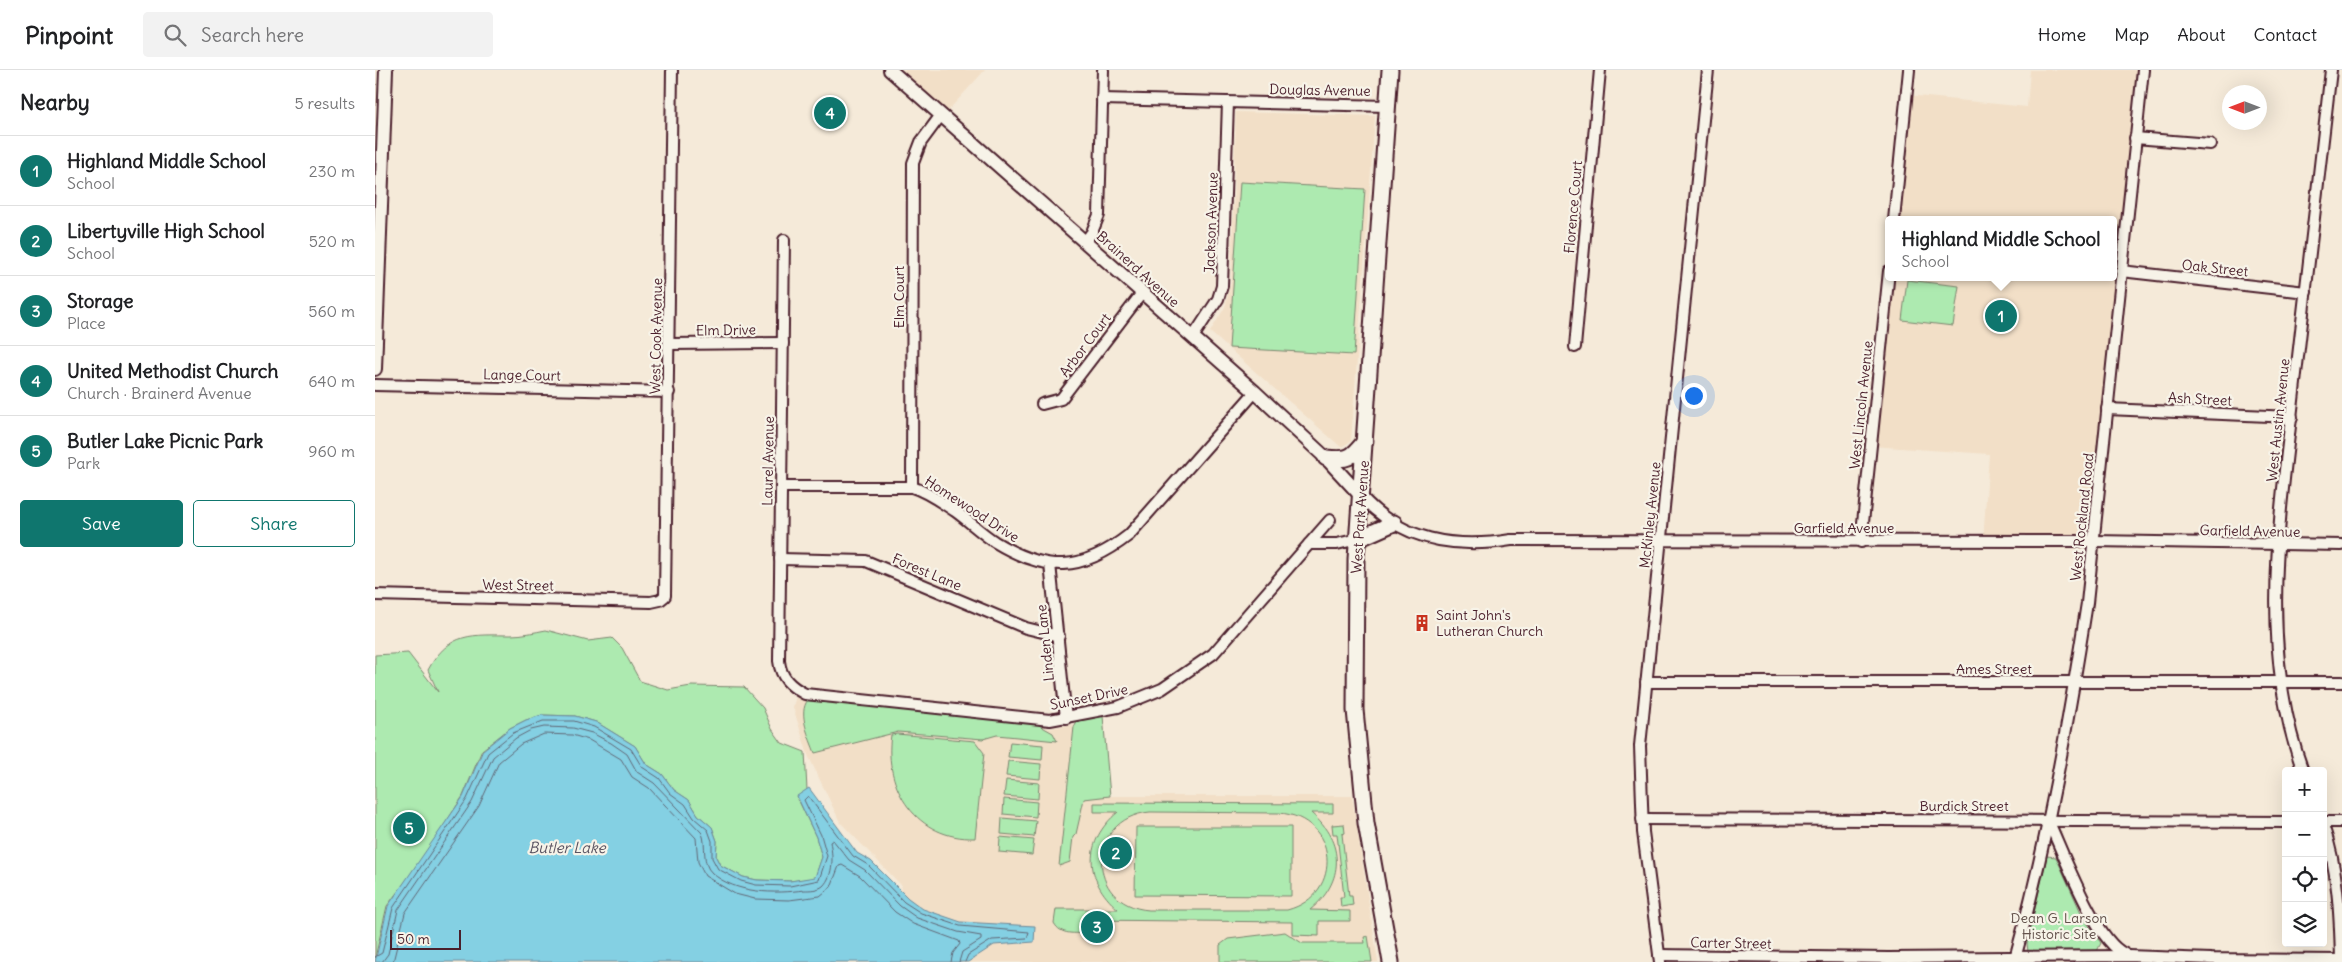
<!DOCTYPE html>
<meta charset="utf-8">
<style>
:root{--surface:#fff;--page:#f2f2f2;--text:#202124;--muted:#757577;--line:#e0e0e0;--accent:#0f766e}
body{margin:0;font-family:Delius,sans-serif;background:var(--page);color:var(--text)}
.controls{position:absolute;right:15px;bottom:15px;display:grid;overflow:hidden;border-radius:5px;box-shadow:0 5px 20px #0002}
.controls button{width:45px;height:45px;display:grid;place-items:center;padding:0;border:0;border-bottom:1px solid var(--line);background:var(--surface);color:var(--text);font:25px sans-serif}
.compass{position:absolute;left:1847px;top:15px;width:45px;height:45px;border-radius:50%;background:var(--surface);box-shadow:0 5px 20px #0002;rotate:270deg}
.scale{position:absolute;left:15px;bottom:12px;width:71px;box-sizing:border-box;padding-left:5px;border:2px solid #4a1f2b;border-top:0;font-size:14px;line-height:18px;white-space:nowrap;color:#4a1f2b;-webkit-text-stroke:4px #f7f3e8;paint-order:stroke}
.you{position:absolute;left:1318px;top:325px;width:18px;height:18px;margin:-12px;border:4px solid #fff;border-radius:50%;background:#1a73e8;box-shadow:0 0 0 8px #1a73e833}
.badge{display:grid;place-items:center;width:32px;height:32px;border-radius:50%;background:var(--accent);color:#fff;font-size:16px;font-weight:700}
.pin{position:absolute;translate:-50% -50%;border:2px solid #fff;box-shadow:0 1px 5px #0006}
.popup{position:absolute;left:1510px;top:146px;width:232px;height:65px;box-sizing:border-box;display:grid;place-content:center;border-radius:5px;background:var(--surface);filter:drop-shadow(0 1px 4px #0005);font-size:16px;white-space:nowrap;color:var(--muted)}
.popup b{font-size:19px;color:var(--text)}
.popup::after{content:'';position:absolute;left:50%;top:100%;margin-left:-10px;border:10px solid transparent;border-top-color:var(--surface)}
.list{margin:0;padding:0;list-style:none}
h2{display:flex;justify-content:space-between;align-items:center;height:65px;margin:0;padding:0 20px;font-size:21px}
h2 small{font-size:16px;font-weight:400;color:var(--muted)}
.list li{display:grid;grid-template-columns:32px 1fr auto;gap:15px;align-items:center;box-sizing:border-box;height:70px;padding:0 20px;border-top:1px solid var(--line)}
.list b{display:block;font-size:19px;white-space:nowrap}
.list p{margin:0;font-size:16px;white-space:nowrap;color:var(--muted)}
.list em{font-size:16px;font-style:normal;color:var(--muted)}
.actions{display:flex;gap:10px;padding:15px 20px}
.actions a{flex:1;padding:11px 0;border:1px solid var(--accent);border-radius:5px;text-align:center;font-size:18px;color:var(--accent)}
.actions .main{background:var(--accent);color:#fff}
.icon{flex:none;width:28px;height:28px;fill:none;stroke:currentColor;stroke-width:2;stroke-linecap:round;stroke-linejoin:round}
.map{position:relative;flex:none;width:1967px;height:892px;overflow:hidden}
header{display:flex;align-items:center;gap:30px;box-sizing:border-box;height:70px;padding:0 25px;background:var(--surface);border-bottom:1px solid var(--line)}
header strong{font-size:24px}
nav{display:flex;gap:28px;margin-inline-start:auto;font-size:18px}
.search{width:350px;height:45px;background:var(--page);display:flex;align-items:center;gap:12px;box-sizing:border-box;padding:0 18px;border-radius:5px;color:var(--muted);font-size:19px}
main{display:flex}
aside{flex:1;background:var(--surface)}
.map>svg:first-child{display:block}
.built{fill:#f2dfc7}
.green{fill:#adeab0;stroke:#7c846e;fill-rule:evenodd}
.water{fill:#84d0e3;stroke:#6d8999}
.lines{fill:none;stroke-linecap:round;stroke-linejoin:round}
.shore{stroke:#616675;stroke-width:1}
.minor-casing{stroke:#4a1f2b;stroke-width:14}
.tertiary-casing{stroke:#4a1f2b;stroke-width:16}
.secondary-casing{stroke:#4a1f2b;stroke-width:19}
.minor{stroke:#f7f3e8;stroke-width:10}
.tertiary{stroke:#f7f3e8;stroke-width:12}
.secondary{stroke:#f7f3e8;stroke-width:15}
.labels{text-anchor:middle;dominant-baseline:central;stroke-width:4.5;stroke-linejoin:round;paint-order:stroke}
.street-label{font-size:14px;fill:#4a1f2b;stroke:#f7f3e8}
.poi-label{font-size:14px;fill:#4a1f2b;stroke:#f7f3e8;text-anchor:start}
.park-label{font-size:14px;fill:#63524c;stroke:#f7f3e8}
.water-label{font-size:15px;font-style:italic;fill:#5b5462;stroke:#f7f3e8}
</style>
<header>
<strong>Pinpoint</strong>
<div class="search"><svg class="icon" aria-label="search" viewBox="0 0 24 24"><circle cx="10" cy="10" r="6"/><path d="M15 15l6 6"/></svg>Search here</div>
<nav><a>Home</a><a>Map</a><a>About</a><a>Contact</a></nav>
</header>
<main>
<aside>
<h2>Nearby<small>5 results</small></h2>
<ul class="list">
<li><span class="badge">1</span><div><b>Highland Middle School</b><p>School</p></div><em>230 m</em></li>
<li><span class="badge">2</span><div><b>Libertyville High School</b><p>School</p></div><em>520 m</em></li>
<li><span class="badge">3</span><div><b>Storage</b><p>Place</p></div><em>560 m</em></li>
<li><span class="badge">4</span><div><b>United Methodist Church</b><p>Church · Brainerd Avenue</p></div><em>640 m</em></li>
<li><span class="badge">5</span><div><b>Butler Lake Picnic Park</b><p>Park</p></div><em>960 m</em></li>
</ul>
<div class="actions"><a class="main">Save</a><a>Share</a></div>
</aside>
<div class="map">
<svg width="1967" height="892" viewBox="0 0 1967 892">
<rect width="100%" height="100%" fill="#f5ead9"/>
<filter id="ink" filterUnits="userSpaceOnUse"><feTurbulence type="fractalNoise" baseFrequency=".02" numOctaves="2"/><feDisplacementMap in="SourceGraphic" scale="10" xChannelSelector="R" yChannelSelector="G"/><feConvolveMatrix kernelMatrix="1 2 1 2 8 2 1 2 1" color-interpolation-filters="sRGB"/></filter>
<g filter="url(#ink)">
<g class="built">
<path d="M521,0H610L570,44Z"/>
<path d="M1655,0H1768L1719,471L1608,472L1614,384L1496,376L1514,207H1738V150H1519L1532,25L1652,37Z"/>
<path d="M861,42L1000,46L976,371L966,377L835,262L850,237L856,212Z"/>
<path d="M421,626L675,658L729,649L735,726H977L1003,892H532L526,815L465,752L433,685L418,637Z"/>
</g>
<g class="green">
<path d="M865,112L990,119L979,285L854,278Z"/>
<path d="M1532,210L1584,216L1578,256L1527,250Z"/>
<path d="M171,560L213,571L237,568L247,578L265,611L293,620L316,616L369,617L388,638L397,659L407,673L430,682L432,720L422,727L441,767L447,787L440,808L415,811L382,810L368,807L345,795L341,787L342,771L337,757L323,745L314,730L299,720L287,704L271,694L260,676L221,652L200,646L167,645L151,650L135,658L107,680L88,726L47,789L12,836L0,888V585L33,583L63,622L53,600C74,561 98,565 136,565C148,565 160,562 171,560Z"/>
<path d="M433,630L662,654L678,663L682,671L622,665L608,669L523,662L440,683C435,669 422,643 433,630Z"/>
<path d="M728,646L735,726L709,729L701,764L698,767L695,792L684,796L699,657L702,651Z"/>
<path d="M522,664L600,671L609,683L600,768C542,770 508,718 516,665Z"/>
<path d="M635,672L668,675L667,690L633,687Z"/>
<path d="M633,691L666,694L665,709L631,706Z"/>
<path d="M631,710L664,713L663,729L629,726Z"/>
<path d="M629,729L662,732L661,747L628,744Z"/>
<path d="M719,733L958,734V743H936C970,772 970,812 935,840L975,841V851H944V866L918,865V852L710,850L713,851V863C700,863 686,866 679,853L681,839H743C709,810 708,771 743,742H719ZM775,742L904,743C963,747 970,825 912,840H774C710,835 711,748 775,742Z"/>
<path d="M627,748L661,751L659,767L626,764Z"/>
<path d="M969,754L970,763L967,764L974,826H977L978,835L966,837L965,827H969L962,764H958L957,755Z"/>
<path d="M761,757H916V826L760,825Z"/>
<path d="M625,767L659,770L657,785L624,782Z"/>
<path d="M1672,786L1681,787L1708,847L1726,873L1722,881L1653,882L1652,873Z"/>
<path d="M910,862L927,873H990L989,867L993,866L997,892H845V875L853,869Z"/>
</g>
<path class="water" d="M167,645L200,646L221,652L260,676L271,694L287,704L299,720L314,730L323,745L337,757L342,771L341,787L345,795L368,807L382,810L415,811L440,807L447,787L441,767L422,726L434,718L482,783L496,791L533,828L548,839L586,852L660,856L659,872L619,875L593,892H0L13,836L88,727L108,680L135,658L151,650Z"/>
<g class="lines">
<g class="shore">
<path d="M0,887L7,883L18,838L92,729L113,683L138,663L168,651H199L219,657L256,679L267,697L284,708L295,723L310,734L319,748L333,760L337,771V788L343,799L366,811L381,815L415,816L444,810L452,786L446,765L429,730L433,726L478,786L493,795L529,832L546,843L585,856L654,862L652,868L617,870L593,885L590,892"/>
<path d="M7,892L13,884L23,840L97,732L118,687L141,668L156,660L169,657L198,658L217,663L236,673L252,684L262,702L279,713L327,763C332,776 326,793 337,803C361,824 400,824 429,820C435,820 443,820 448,816C459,805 458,785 455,772L458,770L474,790L490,800L525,836L542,848L583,862L606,866V870L587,882L584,892"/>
<path d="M18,892L30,843L104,736L124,692L146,674L169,664L197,665L214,670L246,689L257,707L274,718L321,768L323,792L330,806L360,824L380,829L414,830L445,826L456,817L464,796L467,795L485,806L520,842L538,854L584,871L585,874L578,883L576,892"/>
</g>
<g class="minor-casing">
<g id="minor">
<path d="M727,29L1012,36"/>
<path d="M1760,68L1835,74"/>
<path d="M1519,150L1534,0"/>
<path d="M409,170L404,591C406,608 415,616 430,624L675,650L743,637L787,619L838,584L955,450"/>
<path d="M710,172L717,162L724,145L728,0"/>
<path d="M1746,201L1931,222"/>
<path d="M818,267L843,229L847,216L853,32"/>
<path d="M295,274L408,273"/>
<path d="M1200,277L1225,0"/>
<path d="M0,315L294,322"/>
<path d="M667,334L686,329L767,223"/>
<path d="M1732,339L1917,347"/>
<path d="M406,417H537C553,422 566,432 580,441C594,451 606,463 620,472C671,503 707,502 754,465L880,322"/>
<path d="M537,417L538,93L546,72L566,45"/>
<path d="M986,426C1026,471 1079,479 1136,470L1719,471L1967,475"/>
<path d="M1486,472L1514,201"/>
<path d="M934,474H962L983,469"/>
<path d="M405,489L491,491L651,558L684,566"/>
<path d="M675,494L691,648"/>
<path d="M0,525L276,532L285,530L290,526L297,0"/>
<path d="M1271,612H1967"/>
<path d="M1928,701C1881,573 1907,435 1921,304C1933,203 1944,101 1956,0"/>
<path d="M1267,749L1911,752"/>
<path d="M1673,750C1688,782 1720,871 1750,884"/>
<path d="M1948,752H1967"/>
<path d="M1948,755C1963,798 1965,845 1966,890"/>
<path d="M1284,885L1513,888L1753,886L1836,889L1967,890"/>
<path d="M1285,892L1268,762L1265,676L1333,0"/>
<path d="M1639,892C1672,774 1693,654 1712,533L1768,0"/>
</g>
</g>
<g class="tertiary-casing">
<g id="tertiary">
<path d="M515,0L880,322L951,388L986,426"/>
<path d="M0,299L11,0"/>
</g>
</g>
<g class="secondary-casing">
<g id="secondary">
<path d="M1015,0L981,489L980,640L991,753L1016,892"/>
<path d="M951,388C973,390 976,389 990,371"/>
<path d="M983,469L1019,453"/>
</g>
</g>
<use href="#minor" class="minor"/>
<use href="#tertiary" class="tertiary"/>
<use href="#secondary" class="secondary"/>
</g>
</g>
<defs>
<g id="building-bare" transform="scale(1.35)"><path d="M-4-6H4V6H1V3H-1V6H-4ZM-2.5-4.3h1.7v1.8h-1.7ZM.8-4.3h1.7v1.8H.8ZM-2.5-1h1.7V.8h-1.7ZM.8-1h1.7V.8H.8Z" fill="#c8321e" stroke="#f7f3e8" stroke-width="2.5" paint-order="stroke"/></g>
</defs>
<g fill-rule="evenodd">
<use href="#building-bare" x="1047" y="553"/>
</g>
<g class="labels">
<g class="street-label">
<text transform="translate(945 20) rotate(1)">Douglas Avenue</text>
<text transform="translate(1198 137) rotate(-85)">Florence Court</text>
<text transform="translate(836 153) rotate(-88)">Jackson Avenue</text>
<text transform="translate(1840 198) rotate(6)">Oak Street</text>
<text transform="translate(763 199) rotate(42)">Brainerd Avenue</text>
<text transform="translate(524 227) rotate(-90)">Elm Court</text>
<text transform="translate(351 260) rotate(-1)">Elm Drive</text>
<text transform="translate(281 266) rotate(-89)">West Cook Avenue</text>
<text transform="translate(710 275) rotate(-53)">Arbor Court</text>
<text transform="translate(147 305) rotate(1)">Lange Court</text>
<text transform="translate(1825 329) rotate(3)">Ash Street</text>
<text transform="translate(1486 335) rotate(-84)">West Lincoln Avenue</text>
<text transform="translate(1903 350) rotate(-84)">West Austin Avenue</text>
<text transform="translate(393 391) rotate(-89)">Laurel Avenue</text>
<text transform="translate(597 439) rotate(33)">Homewood Drive</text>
<text transform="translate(1275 445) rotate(-84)">McKinley Avenue</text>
<text transform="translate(985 447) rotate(-86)">West Park Avenue</text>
<text transform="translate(1707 447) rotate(-84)">West Rockland Road</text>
<text x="1469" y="458">Garfield Avenue</text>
<text transform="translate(1875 461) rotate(1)">Garfield Avenue</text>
<text transform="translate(552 502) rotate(23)">Forest Lane</text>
<text transform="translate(143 515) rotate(1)">West Street</text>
<text transform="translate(670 573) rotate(-96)">Linden Lane</text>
<text x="1619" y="599">Ames Street</text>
<text transform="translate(714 627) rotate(-12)">Sunset Drive</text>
<text x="1589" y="736">Burdick Street</text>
<text transform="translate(1356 873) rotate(1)">Carter Street</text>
</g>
<g class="poi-label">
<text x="1061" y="545">Saint John's<tspan x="1061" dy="16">Lutheran Church</tspan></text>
</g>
<g class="park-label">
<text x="1684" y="848">Dean G. Larson<tspan x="1684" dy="16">Historic Site</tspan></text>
</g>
<g class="water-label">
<text x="192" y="777">Butler Lake</text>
</g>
</g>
</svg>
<div class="controls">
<button>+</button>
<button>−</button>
<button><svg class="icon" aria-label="locate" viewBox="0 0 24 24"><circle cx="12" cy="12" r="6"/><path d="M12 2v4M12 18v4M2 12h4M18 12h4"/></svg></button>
<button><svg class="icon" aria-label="layers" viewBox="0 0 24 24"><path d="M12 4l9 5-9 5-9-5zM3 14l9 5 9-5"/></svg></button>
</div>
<svg class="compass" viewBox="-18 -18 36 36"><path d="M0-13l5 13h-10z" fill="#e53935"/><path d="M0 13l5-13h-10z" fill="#757577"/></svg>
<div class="scale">50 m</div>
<div class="you"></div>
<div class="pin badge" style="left:1626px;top:246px">1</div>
<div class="popup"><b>Highland Middle School</b>School</div>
<div class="pin badge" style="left:741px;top:783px">2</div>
<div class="pin badge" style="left:722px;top:857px">3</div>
<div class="pin badge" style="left:455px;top:43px">4</div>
<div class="pin badge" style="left:34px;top:758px">5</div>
</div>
</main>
